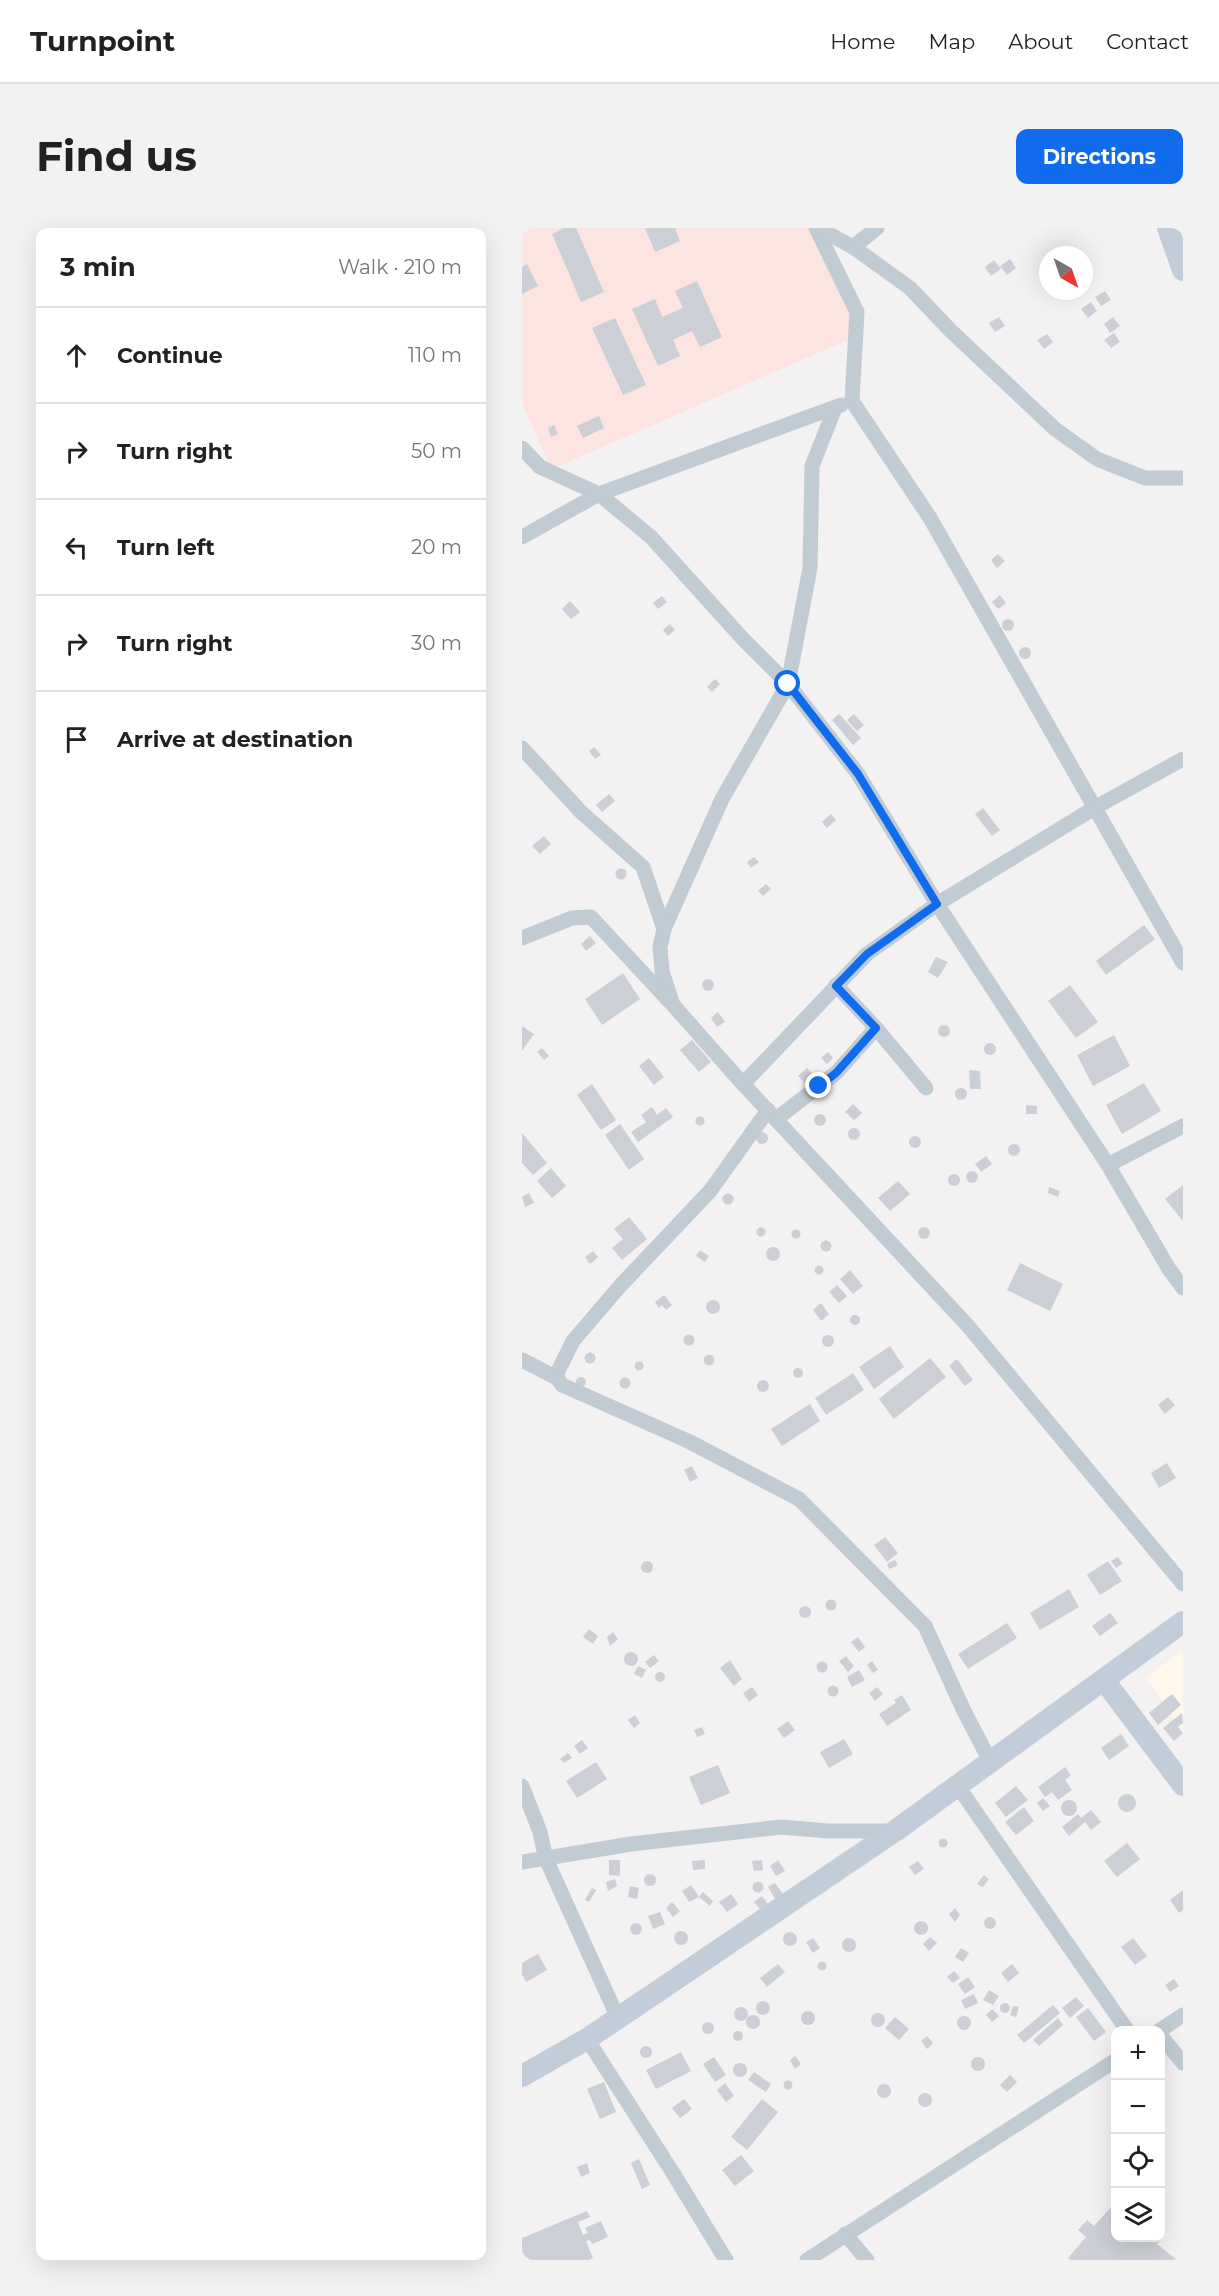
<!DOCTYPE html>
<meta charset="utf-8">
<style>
:root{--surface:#fff;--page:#f2f2f2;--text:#202124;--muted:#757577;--line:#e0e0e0;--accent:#116ced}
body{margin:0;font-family:Montserrat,sans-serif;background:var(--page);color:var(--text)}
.controls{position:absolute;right:18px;bottom:18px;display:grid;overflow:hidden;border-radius:12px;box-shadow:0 6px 24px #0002}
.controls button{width:54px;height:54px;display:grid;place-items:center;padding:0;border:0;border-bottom:2px solid var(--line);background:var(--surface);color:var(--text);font:30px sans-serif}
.compass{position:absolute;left:517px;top:18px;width:54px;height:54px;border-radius:50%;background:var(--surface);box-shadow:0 6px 24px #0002;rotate:140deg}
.stop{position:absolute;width:18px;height:18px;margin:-14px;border:4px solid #116ced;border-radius:50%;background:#fff}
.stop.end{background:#116ced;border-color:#fff;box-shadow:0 2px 6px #0008}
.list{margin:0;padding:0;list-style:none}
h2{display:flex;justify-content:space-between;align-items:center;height:78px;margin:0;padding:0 24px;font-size:26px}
h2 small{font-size:20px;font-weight:400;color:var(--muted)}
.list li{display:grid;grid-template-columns:39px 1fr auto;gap:18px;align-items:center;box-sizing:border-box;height:96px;padding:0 24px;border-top:2px solid var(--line)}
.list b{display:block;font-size:22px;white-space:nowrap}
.list em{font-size:20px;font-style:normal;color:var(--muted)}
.icon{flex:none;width:33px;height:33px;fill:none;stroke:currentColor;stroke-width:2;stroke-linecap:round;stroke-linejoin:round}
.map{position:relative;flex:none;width:661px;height:2032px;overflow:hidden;border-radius:12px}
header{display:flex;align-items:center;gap:36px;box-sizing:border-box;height:84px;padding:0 30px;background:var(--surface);border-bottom:2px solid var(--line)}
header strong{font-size:28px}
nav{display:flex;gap:33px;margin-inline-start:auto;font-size:21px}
.intro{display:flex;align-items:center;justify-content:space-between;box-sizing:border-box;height:144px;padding:0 36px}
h1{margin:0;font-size:42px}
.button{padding:15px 27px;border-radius:12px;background:var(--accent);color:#fff;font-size:21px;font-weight:700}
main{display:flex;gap:36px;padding:0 36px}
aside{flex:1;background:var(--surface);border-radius:12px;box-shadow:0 6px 24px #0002}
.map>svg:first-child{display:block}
.commercial{fill:#fdf8eb}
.medical{fill:#fce4e1}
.building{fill:#cccfd5}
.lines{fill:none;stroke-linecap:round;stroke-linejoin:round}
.street{stroke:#c1cbd3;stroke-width:15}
.secondary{stroke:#c3cdda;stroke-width:22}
.route{stroke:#116ced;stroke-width:8}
</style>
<header>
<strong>Turnpoint</strong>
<nav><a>Home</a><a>Map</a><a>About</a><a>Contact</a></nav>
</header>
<div class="intro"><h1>Find us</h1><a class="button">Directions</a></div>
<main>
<aside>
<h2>3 min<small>Walk · 210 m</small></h2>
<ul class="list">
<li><svg class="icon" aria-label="ahead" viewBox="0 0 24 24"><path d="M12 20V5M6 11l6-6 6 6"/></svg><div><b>Continue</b></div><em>110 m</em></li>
<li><svg class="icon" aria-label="right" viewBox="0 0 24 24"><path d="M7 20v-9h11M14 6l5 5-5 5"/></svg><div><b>Turn right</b></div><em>50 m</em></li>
<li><svg class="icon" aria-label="left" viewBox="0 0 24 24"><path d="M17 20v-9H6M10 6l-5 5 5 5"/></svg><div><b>Turn left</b></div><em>20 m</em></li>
<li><svg class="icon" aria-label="right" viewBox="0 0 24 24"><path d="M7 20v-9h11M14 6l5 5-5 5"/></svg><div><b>Turn right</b></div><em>30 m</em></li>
<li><svg class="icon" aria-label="arrive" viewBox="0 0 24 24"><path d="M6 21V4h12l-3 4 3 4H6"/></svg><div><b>Arrive at destination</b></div></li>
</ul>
</aside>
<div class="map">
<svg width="661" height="2032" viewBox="0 0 661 2032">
<rect width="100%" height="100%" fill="#f3f1f1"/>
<path class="commercial" d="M661,1422V1505L624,1449Z"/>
<path class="medical" d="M0,0H290L337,107L30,241L0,176Z"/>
<g class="building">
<path d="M42,0H54L82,64L59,74L30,6Z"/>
<path d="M123,0H153L158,13L133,24Z"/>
<path d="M488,31L494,40L485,47L478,38Z"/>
<path d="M472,32L479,41L469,48L463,39Z"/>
<path d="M5,36L16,58L0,66V39Z"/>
<path d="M175,53L200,109L178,119L170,103L151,112L158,128L136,138L110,81L133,71L140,89L161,80L153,63Z"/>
<path d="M583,63L589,72L579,78L573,69Z"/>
<path d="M569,74L575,83L566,90L559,81Z"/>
<path d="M477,89L483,98L473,104L467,95Z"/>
<path d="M591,89L598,98L588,105L582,96Z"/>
<path d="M93,90L124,157L101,167L70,100Z"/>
<path d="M592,105L598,114L589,120L582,112Z"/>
<path d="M525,106L531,114L522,121L515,112Z"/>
<path d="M77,188L82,200L61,210L55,198Z"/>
<path d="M32,197L36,206L29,209L26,200Z"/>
<path d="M476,326L483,333L475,340L469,332Z"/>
<path d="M478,367L484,375L476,381L470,374Z"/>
<path d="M140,368L145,374L136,381L131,375Z"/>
<path d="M48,373L58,384L49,391L40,381Z"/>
<circle cx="486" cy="397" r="6"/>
<path d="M148,396L153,402L146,408L141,402Z"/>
<circle cx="503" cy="425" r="6"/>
<path d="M193,451L198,456L190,464L185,459Z"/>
<path d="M317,486L339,510L331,517L310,492Z"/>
<path d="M332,486L342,497L335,503L325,492Z"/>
<path d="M72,519L79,527L73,531L67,523Z"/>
<path d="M87,566L93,573L80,584L74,577Z"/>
<path d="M461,580L478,602L470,608L453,586Z"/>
<path d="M309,586L314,592L305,600L300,594Z"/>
<path d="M22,608L29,616L18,626L10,618Z"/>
<path d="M232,629L237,634L229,640L225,634Z"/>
<circle cx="99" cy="646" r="5.5"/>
<path d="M244,656L249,661L241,668L236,663Z"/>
<path d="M622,697L633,711L584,747L574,733Z"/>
<path d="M68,708L74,715L64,723L59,716Z"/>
<path d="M414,729L426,734L416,750L406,744Z"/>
<path d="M101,745L118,771L80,797L63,771Z"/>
<circle cx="186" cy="757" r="6"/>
<path d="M548,757L576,794L554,810L526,773Z"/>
<path d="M196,784L203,794L195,799L189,790Z"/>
<circle cx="422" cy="803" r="6"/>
<path d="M0,798L12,806L0,823Z"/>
<path d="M592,807L608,838L571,858L555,827Z"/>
<path d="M170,812L189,834L177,844L158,822Z"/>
<circle cx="468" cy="821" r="6"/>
<path d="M20,820L27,828L22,832L15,824Z"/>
<path d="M306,824L311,830L305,836L299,830Z"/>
<path d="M127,830L142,849L132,857L117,838Z"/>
<path d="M285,840L296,851L287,859L276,848Z"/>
<path d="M447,842L458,843L459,861H448Z"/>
<path d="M622,855L639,883L600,906L584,877Z"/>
<path d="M70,856L94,892L79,902L55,867Z"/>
<circle cx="439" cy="866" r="6"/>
<path d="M331,876L340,885L332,892L323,884Z"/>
<path d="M504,877L515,878V886H504Z"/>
<path d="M130,879L135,887L144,880L151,889L116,914L109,904L124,894L119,887Z"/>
<circle cx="298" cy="892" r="6"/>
<circle cx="178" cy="893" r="4.5"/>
<path d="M98,896L122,931L107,942L83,907Z"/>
<circle cx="332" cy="906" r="6"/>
<circle cx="240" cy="910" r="6"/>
<path d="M0,905L25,935L11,947L0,935Z"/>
<circle cx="393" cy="914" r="6"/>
<circle cx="492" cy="922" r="6"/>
<path d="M464,928L470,936L459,944L453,936Z"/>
<path d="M29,940L44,958L30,970L15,953Z"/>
<circle cx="450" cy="949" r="6"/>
<circle cx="432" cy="952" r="6"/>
<path d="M376,953L388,966L368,983L356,970Z"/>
<path d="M661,957V991L660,992L643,971Z"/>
<path d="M527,959L538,963L536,969L526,965Z"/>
<path d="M7,965L12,975L3,979L0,969Z"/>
<circle cx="206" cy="971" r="5.5"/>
<path d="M107,989L125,1011L100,1032L90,1020L101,1011L92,1001Z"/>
<circle cx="402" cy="1005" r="6"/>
<circle cx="239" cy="1004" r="4.5"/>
<circle cx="274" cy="1006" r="4.5"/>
<circle cx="304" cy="1018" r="5.5"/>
<circle cx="251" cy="1026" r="7"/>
<path d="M178,1022L187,1028L183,1034L174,1028Z"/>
<path d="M71,1023L76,1029L68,1036L63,1029Z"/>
<path d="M498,1035L541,1056L528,1083L485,1062Z"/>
<circle cx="297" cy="1042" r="4.5"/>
<path d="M328,1042L341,1058L331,1066L318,1051Z"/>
<path d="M315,1057L325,1068L317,1075L307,1064Z"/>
<path d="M142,1067L150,1077L144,1082L140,1077L137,1080L133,1074Z"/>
<circle cx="191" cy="1079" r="7"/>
<path d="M299,1075L307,1086L299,1093L291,1082Z"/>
<circle cx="333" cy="1092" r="5"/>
<circle cx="167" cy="1112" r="5.5"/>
<circle cx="306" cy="1113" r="6"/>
<path d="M368,1118L382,1139L352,1161L337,1139Z"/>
<circle cx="68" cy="1130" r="5.5"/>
<circle cx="187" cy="1132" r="5.5"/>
<path d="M408,1130L424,1149L372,1191L357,1171Z"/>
<path d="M435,1131L451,1152L443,1158L427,1138Z"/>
<circle cx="117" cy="1138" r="4.5"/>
<circle cx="276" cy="1145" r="5"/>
<path d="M331,1145L342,1162L304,1187L293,1170Z"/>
<circle cx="59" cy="1154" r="5"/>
<circle cx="103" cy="1155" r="5.5"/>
<circle cx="241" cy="1158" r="6"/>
<path d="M646,1169L653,1177L643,1186L636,1177Z"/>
<path d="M288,1176L298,1193L260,1218L249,1201Z"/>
<path d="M645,1235L654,1250L637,1260L629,1245Z"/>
<path d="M170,1238L176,1250L168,1254L162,1242Z"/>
<path d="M363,1309L376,1325L365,1334L352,1317Z"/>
<path d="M596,1329L601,1336L594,1340L589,1333Z"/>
<path d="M373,1332L376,1337L367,1341L365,1336Z"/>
<path d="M586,1333L600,1353L578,1367L565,1347Z"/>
<circle cx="125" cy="1339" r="6"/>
<path d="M547,1361L557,1379L518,1402L508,1385Z"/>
<circle cx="309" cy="1377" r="5.5"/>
<circle cx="283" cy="1384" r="6"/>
<path d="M588,1385L596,1395L578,1408L570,1398Z"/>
<path d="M485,1395L495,1410L446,1441L436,1426Z"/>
<path d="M67,1401L76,1408L71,1416L61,1409Z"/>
<path d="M91,1404L96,1411L88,1418L85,1409Z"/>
<path d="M336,1409L343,1419L337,1424L329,1414Z"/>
<circle cx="109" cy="1431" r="7"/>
<path d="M132,1427L137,1433L128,1440L123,1434Z"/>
<path d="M324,1428L332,1438L326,1444L317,1433Z"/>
<path d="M208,1432L220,1451L212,1458L198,1440Z"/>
<path d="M350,1433L356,1442L351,1445L345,1437Z"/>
<circle cx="300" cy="1439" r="5.5"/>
<path d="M116,1438L124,1442L120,1450L112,1446Z"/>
<path d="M337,1442L343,1452L330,1459L325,1449Z"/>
<circle cx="138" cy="1449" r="5"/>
<circle cx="311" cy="1463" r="5.5"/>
<path d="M230,1459L236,1467L227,1474L221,1465Z"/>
<path d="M355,1459L361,1466L353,1473L347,1465Z"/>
<path d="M650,1466L659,1477L636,1497L627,1485Z"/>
<path d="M380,1467L389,1482L365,1498L357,1486L374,1475L372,1472Z"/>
<path d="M660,1485L661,1495L656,1499L661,1505L652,1513L641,1500Z"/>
<path d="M113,1487L118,1495L112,1500L106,1492Z"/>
<path d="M266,1493L273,1502L262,1510L255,1501Z"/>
<path d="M180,1499L183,1506L175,1509L172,1502Z"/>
<path d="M599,1506L607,1518L587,1532L579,1520Z"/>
<path d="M322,1511L331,1526L307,1540L298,1524Z"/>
<path d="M60,1512L66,1520L58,1526L52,1518Z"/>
<path d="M46,1525L50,1530L42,1535L38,1531Z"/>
<path d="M74,1534L85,1551L55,1570L44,1553Z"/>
<path d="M196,1537L208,1565L179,1577L167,1549Z"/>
<path d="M543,1539L549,1547L543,1552L550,1562L536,1572L530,1564L523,1569L516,1559Z"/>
<path d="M494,1558L506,1572L484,1589L473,1575Z"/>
<circle cx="605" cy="1575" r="9"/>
<path d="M521,1570L528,1578L521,1583L515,1575Z"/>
<circle cx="547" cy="1580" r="8"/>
<path d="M502,1579L512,1593L494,1607L483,1594Z"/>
<path d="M569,1582L579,1594L569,1602L563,1594L547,1608L540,1599L556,1586L559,1590Z"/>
<circle cx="421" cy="1615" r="4.5"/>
<path d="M605,1615L618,1631L595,1649L582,1633Z"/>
<path d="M87,1632H98V1648L87,1647Z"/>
<path d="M183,1632V1641L171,1642L170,1633Z"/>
<path d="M240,1632L241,1642L232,1643L230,1633Z"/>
<path d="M256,1632L263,1643L254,1648L248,1638Z"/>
<path d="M396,1633L402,1641L393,1647L387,1639Z"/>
<circle cx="128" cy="1652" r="6"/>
<path d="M462,1647L467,1651L461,1659L455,1656Z"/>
<path d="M93,1651L95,1658L86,1663L84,1654Z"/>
<circle cx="236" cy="1659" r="5.5"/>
<path d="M253,1655L261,1666L253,1671L246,1659Z"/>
<path d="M169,1657L177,1669L181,1664L191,1673L188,1678L177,1669L167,1674L160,1663Z"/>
<path d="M108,1658L117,1660L115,1671L106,1669Z"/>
<path d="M70,1660L74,1662L67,1674L63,1672Z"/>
<path d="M661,1662V1682L657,1685L648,1672Z"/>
<path d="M209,1666L216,1676L205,1684L197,1674Z"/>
<path d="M240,1668L246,1676L238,1681L232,1674Z"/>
<path d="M150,1674L158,1683L151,1689L144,1680Z"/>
<path d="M433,1680L438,1687L433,1694L427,1686Z"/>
<path d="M138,1684L143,1696L131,1701L126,1688Z"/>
<circle cx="468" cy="1695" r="6"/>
<circle cx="399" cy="1700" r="7"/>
<circle cx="114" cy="1701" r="6"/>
<circle cx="159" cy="1710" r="7"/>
<circle cx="268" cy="1711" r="7"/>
<path d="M408,1709L415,1715L407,1723L401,1716Z"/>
<path d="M291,1710L298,1720L291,1725L284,1714Z"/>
<path d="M611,1710L625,1728L613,1737L599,1719Z"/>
<circle cx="327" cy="1717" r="7"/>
<path d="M439,1720L447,1725L441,1734L433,1729Z"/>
<path d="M16,1726L25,1742L4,1754L0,1746V1735Z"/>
<circle cx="300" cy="1738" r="4.5"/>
<path d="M256,1736L263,1744L245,1759L238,1750Z"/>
<path d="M490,1736L497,1745L486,1754L479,1745Z"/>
<path d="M432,1743L438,1750L431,1755L425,1749Z"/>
<path d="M446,1749L453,1759L443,1766L436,1756Z"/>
<path d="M652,1751L657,1758L648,1764L643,1757Z"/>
<path d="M467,1762L477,1768L471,1777L461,1772Z"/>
<path d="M452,1766L456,1775L443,1781L439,1772Z"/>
<path d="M554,1769L562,1778L548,1790L540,1780Z"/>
<circle cx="241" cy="1780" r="7"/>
<circle cx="483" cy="1780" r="5"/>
<path d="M531,1777L538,1785L502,1815L495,1807Z"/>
<path d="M491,1778L497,1779L494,1789L488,1787Z"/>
<circle cx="219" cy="1786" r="7"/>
<path d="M566,1780L584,1804L572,1813L554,1789Z"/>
<path d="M470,1781L477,1788L470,1794L464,1787Z"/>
<circle cx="286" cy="1790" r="7"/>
<circle cx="356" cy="1792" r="7"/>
<circle cx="231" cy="1794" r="7"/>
<circle cx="442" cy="1795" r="7"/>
<path d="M373,1789L387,1801L377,1812L363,1800Z"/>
<path d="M536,1790L541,1797L517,1818L511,1812Z"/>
<circle cx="186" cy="1800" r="6"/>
<circle cx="216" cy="1808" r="5"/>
<path d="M405,1808L411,1815L405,1821L399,1813Z"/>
<circle cx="124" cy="1824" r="6"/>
<path d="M159,1824L169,1843L134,1861L124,1842Z"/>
<path d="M273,1828L279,1836L273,1841L268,1832Z"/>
<path d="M192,1829L204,1847L193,1854L181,1836Z"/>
<circle cx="456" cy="1836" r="7"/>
<circle cx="218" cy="1842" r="7"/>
<path d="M232,1844L249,1856L244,1864L226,1852Z"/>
<path d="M488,1847L495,1854L485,1864L478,1857Z"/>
<circle cx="266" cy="1857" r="4.5"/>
<path d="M82,1854L94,1884L78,1891L65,1861Z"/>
<path d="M203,1855L212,1868L204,1874L195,1862Z"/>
<circle cx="362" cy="1863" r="7"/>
<circle cx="403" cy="1872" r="7"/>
<path d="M162,1871L170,1881L158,1890L150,1880Z"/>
<path d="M240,1871L256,1884L225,1922L209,1909Z"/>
<path d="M219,1927L232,1943L213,1958L200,1942Z"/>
<path d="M117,1931L128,1957L120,1961L109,1935Z"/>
<path d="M65,1935L68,1945L59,1949L55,1939Z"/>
<path d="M590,1978L594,1981V2010H638V2004L642,2007L635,2016L655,2032H549L546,2030L564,2009L556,2002L565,1992L572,1998Z"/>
<path d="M65,1983L68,1989L56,1994L61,2007L66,2005L63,2000L79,1993L86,2009L70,2016L68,2012L64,2013L71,2030L66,2032H0V2010Z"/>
</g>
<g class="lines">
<g class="street">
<path d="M294,0L335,84L330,173L408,290L661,735"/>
<path d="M296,0L331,19L388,60L428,102L533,201L575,231L623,250H661"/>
<path d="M331,19L355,0"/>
<path d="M313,180L290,238L288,340L266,456L200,571L142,701L138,719L140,743L151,777L221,856L446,1098L661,1356"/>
<path d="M0,220L18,239L77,266L129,309L221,411L266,456L336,546L415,676L586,937L647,1041L661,1060"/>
<path d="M0,309L77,266L319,177"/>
<path d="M0,520L59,584L121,639L142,701"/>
<path d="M0,710L50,690L69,689L148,774"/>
<path d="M314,757L354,800L404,860"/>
<path d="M221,856L345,726L415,676L574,579L661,531"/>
<path d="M246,882L188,963L98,1058L51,1113L36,1143L35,1150L40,1157L166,1213L277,1271L403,1398L442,1483L468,1533"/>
<path d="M254,891L314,845L354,800"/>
<path d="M586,937L661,898"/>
<path d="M0,1132L35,1150"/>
<path d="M435,1557L605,1802"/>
<path d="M0,1558L18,1604L24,1631L96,1790"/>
<path d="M0,1634L109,1616L259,1599L306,1603H373"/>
<path d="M638,1802L661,1787"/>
<path d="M638,1807L661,1835"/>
<path d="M65,1811L151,1945L204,2032"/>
<path d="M323,2006L345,2032"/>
<path d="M285,2032L594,1832"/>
</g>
<g class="secondary">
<path d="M646,0L661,42"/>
<path d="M582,1452L661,1557"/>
<path d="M0,1848L65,1811L373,1603L661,1394"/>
</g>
</g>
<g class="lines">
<path class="route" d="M266,456L336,546L415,676L345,726L314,758L354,800L314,845L297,858"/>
</g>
</svg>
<div class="controls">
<button>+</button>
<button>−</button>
<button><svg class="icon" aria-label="locate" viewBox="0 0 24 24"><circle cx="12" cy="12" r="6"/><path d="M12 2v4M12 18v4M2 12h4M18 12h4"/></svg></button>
<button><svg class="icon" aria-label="layers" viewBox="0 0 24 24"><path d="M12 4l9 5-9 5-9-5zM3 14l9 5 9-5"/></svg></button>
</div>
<svg class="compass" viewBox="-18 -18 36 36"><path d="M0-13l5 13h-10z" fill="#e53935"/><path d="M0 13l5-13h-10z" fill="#757577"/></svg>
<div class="stop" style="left:266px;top:456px"></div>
<div class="stop end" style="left:297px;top:858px"></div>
</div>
</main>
